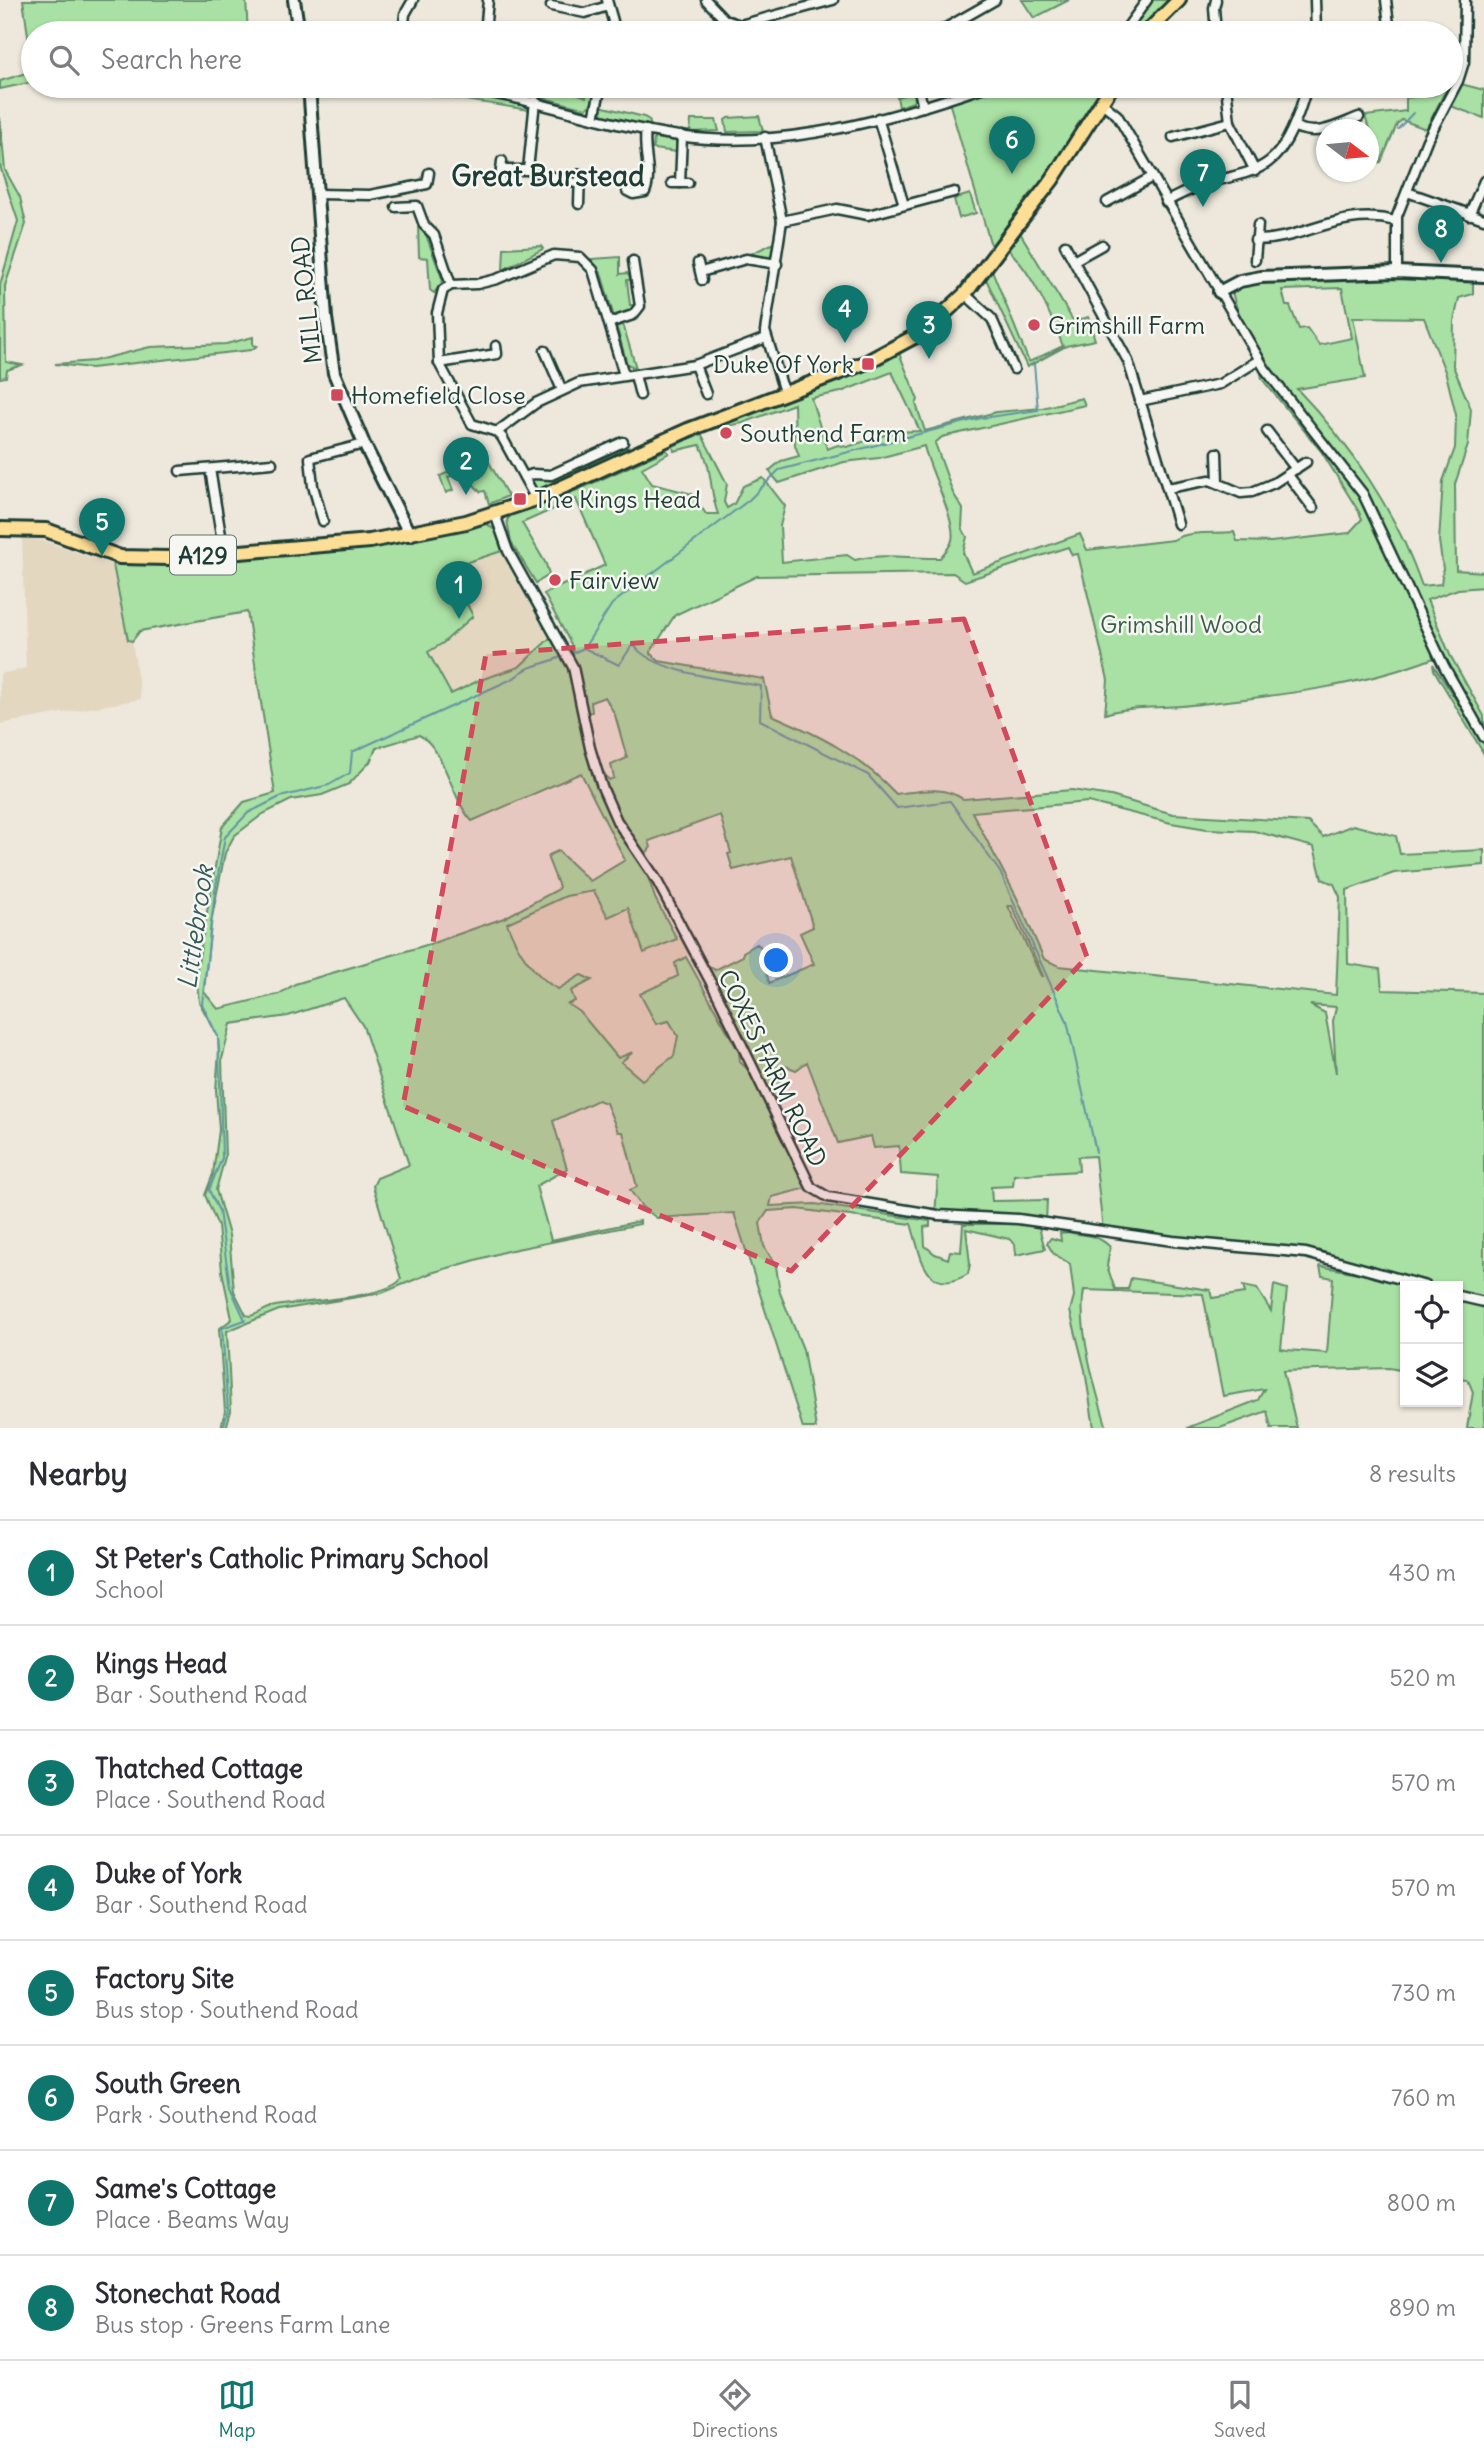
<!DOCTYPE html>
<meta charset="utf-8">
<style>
:root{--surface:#fff;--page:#f7f7f7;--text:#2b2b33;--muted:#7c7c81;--line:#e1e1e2;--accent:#0f766e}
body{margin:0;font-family:Delius,sans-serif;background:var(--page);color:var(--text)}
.controls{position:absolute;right:21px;bottom:21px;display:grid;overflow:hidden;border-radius:0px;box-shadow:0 2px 5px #0004}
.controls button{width:63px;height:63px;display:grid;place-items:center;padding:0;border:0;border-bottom:2px solid var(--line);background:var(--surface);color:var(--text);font:35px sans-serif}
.compass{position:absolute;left:1316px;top:119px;width:63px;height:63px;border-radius:50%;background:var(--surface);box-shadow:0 2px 5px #0004;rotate:106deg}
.you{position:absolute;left:777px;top:961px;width:24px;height:24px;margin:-18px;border:5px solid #fff;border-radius:50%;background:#1a73e8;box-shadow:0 0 0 10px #1a73e833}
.badge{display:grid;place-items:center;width:46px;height:46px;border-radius:50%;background:var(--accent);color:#fff;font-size:23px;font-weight:700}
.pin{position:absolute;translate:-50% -58px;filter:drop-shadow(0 2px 4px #0008)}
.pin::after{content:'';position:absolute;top:37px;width:24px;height:21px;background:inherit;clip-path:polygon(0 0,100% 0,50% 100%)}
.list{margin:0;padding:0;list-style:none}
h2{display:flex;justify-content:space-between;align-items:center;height:91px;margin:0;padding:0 28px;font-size:30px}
h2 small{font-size:23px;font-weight:400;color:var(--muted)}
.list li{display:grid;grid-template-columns:46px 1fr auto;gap:21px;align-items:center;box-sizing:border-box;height:105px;padding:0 28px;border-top:2px solid var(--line)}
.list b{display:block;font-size:26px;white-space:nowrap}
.list p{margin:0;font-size:23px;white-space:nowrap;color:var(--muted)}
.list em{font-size:23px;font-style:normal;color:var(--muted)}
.icon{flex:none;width:38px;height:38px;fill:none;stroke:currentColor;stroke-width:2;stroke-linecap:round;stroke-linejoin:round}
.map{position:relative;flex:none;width:1484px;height:1428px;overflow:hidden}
.search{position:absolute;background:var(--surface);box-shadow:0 2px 5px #0004;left:21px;right:21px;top:21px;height:77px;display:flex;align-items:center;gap:18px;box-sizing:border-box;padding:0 24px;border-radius:38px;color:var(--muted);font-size:26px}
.sheet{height:931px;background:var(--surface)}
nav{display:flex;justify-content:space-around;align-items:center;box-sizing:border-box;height:98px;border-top:2px solid var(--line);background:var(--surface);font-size:19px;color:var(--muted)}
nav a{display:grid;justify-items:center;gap:4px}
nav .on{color:var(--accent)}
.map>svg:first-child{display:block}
.built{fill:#e3d7c0}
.green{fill:#a9e0a3;stroke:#648e6c;stroke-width:2;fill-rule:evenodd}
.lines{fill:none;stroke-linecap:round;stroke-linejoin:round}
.stream{stroke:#6295a4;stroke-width:2}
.street-casing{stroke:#1f3d34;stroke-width:13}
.secondary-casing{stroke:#1f3d34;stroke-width:16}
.primary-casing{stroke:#1f3d34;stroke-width:18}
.street{stroke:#f6f6f2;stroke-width:8}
.secondary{stroke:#f6f6f2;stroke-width:10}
.primary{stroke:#fdde96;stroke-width:12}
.marked{fill:#d1495b;fill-opacity:0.2;stroke:#d1495b;stroke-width:5;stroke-dasharray:14 9;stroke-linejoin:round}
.poi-dot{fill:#d1495b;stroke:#f6f6f2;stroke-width:2.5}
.labels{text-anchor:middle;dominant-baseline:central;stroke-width:5;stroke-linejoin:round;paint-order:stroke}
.shield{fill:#f6f6f2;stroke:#60746d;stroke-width:2}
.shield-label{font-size:23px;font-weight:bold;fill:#1f3d34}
.street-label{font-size:24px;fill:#1f3d34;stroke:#f6f6f2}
.poi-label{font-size:24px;fill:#1f3d34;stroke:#f6f6f2;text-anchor:start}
.park-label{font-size:24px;fill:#3b5e4a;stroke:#f6f6f2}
.water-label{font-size:26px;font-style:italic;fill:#355a59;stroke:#f6f6f2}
.quarter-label{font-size:28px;font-weight:bold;fill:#1f3d34;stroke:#f6f6f2}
</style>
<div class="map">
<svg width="1484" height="1428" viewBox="0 0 1484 1428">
<rect width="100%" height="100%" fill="#ede8db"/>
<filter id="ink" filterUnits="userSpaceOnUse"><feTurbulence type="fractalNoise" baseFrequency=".0143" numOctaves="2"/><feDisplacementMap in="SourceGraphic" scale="14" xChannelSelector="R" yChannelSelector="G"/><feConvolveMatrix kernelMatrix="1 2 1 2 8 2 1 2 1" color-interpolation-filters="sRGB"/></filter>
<g filter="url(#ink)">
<g class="built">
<path d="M22,536L45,541L113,565L128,640L132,641L141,699L0,724V674L26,668Z"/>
<path d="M503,552L557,652L418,716L440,570Z"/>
<path d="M594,890L628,907L644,953L686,936L695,952L675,962L679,976L669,1020L678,1036L674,1056L642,1080L620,1062L631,1054L618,1058L567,1003L570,991L587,983L558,989L547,984L526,959L506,924L566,896Z"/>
</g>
<g class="green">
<path d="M23,0H246L248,33H33V82L0,89V81L33,71Z"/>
<path d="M1022,0H1069L1034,18Z"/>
<path d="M1153,0H1173L1137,33H1130Z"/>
<path d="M1461,84L1484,90V118L1450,106Z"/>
<path d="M319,86H418L525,104L529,110C492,104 348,79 320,95Z"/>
<path d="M589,86H595L592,103L586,109L536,96L538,89L560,87L586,97Z"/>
<path d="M909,86H914L916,95L913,102L899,107L897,97L911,93Z"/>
<path d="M987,86H1112L994,256L948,98Z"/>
<path d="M1448,86L1426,129L1402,120L1397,124L1381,162L1369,164V142L1372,139L1365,116L1406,111V98L1436,94L1440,88Z"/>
<path d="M600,106L644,117L649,120L651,127L603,115Z"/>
<path d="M759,116L763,131L727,132L725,120L728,118Z"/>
<path d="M0,117L5,170L20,197L26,224L5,286L6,362L22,365L7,370L6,377L0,378V285L18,221L0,166Z"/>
<path d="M691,120H716L719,131L690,132Z"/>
<path d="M654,138L676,141L677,152L653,149Z"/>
<path d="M970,194L976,213L959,218L954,199Z"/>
<path d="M422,224L443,281L434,293L430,290L428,258L419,257L418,225Z"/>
<path d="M1019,231L1074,322L1088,317L1095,340L1066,346L1027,367L986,279ZM1009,250C1034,276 1050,313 1063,346L1029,362L992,270Z"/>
<path d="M776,242L774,260L746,256Z"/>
<path d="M541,246L543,249L503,270L504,248Z"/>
<path d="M620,257V274L627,273L633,279L627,280L630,305H636L633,313L614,317L601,273L591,259Z"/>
<path d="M1360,276L1473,278V294L1459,298L1454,321L1453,366L1471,409L1468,445L1455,484L1456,570L1484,572V587L1458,589L1427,600L1450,655L1484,716V731L1403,586L1434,658C1357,688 1272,696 1191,705C1162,709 1133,705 1105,714L1108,680L1078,554L1072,555L1068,547L965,581L953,573L757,576L675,615L650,653L659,661L764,679L772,715C819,735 861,756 896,794C920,791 942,785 963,799L1072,790L1111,796L1173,814L1308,822L1323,837L1353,825L1396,836L1400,854L1484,850V865L1394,873L1347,890L1348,964L1380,969L1382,990L1484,993V1302L1458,1296V1286H1425L1340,1260L1103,1231L1095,1156L1078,1157L1079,1171L1014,1175L1013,1186L991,1187L992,1201L1047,1200L1046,1222L935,1214L938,1177L901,1174L899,1146L874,1148L871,1136L838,1143L807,1062L796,1070L786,1066L777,1097L768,1101L811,1187L772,1197L770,1206L815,1204L930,1221V1226L924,1227L925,1246L935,1254L948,1259L950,1251L961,1252L963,1224H1038L1045,1249L1016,1255L1015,1244L1009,1239L966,1229L970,1264L968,1274C924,1300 921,1254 911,1224L797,1209L768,1211L760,1223L764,1246L776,1266L780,1293L803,1349L816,1428H803L734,1213L657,1218L642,1207L630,1190L637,1187L623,1132H618L606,1103L598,1100L553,1121L567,1169L536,1186L551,1240L640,1221V1224L507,1251L431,1273L382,1293L279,1310L227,1331L231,1411L226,1428H221L225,1411L219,1329L232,1319L222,1271L218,1226L205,1195L213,1174L219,1130L216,1090L219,1051L218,1037L199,1002L196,974L222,827L244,802L275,793L247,612L140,631L132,641L128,640L113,565L122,562L168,564L487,524L496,531L502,551L449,568L473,616L443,643L428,652L451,694L480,680L519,667L550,638L565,659L598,772L602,770L609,780L614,778L611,765L627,758L615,715L605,697L591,702L592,712L585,713L571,644L544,594L605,565L576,499L522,523L546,564L549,575L536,583L511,542L507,520L513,513L580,489L666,450L669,453L642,468L652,484L692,494L706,514H718C709,491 713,468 700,445L674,451L673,446L701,433L727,484L724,502L727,508L734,504L743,486L763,478L785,506L780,526L782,562L847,555L855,560C884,552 910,559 940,558C944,552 951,547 952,540C957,522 929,469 924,446L879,458L844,462L779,483L769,471L781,461L799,456L795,445L794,404L743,423L712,429L899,353L918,400L916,404L925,431L996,412L1042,408L1082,398L1085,405L942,437L935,443L953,493L963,509L962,528L967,537L963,553L972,573L1080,534L1087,550L1173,540C1190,530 1214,534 1234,532L1237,541L1271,542L1349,533L1362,519L1359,512L1321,451L1262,379L1259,360L1364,493C1322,426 1252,370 1232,292L1234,288L1253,280ZM1342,288L1352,338L1319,345L1307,328L1299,329L1290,306H1286L1282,290ZM1353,317L1424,318L1446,374L1456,415L1455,448L1443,481L1439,541L1443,569L1441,584L1422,586C1397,513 1350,444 1297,389L1365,378ZM892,372L920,431L894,432L847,447L838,445L827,449L811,398L841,392ZM419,735C445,748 451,799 472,821L581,773L625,860L590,881L558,851L549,855L548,859L559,887L557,890L504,918L433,943L295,984L279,994L218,1009L204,992L211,922L225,853L234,836L263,814L291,800L322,795L349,784L370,762L376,748ZM1088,802L1171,823L1207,829L1254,831L1314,847L1322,879L1334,884L1340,897L1336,995L1059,966L1044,959L1017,898L972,812ZM720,815L731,853L728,854L733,870L791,856L813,927L800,933L814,964L769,983L761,947L757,944L743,952V956L715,970L702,961L755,1076L740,1062L739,1052L686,957L675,963L678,976L640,994L656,1024L669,1021L678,1036L674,1056L642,1080L621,1062L633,1052L618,1058L580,1012L568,1004L575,1001L571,991L592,980L581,975L558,989C534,977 516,948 507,923L566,896L594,891L608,917L628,908L644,953L677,939L655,898L642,859L651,847L649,841ZM1008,906H1012L1043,976H1041ZM344,998L363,1026L409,1165L377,1178L373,1186L401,1279C389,1298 298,1302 275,1306C268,1307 259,1314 250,1316L246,1315L234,1291L229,1235L216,1190L225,1157L222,1059L231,1024L288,1016ZM1310,1005L1336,1007L1333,1021L1336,1073L1325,1013Z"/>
<path d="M622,321L636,368L627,364L616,325Z"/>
<path d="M253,337V345L257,346L251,350L91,368L55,364L94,361L150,347L226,344Z"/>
<path d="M477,441L508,496L489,504L485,491L480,492L463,472L448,477L453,490L446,493L440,476L467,464L464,447Z"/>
<path d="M626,446L629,452L548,487L537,490L530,480L535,477L551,479Z"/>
<path d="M1433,664L1484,744V754L1434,670Z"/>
<path d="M1068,1232C1084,1236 1098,1234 1110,1247L1107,1266L1115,1289H1128L1131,1278L1210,1290L1212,1298L1245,1293L1243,1286L1257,1289L1271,1311L1274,1285L1287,1289L1281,1349L1287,1350L1327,1353L1333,1278L1322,1276L1320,1266L1383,1278L1409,1286H1405V1371L1389,1368L1283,1371L1297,1428H1271L1267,1411L1220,1428H1187L1258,1400L1264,1389L1223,1396L1203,1294L1084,1290C1077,1327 1096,1392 1107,1428H1094L1085,1370L1070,1311L1074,1296L1070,1264L1053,1253L1047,1243L1051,1238L1061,1241L1060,1233Z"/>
<path d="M1458,1300L1484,1306V1428H1467L1473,1392L1468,1380L1458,1379Z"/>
</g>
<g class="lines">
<g class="stream">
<path d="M1398,129L1413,113"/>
<path d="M584,648L619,665L633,644C652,673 728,680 761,686L760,720L868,775L897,808L950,801L1000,872L1067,1021L1096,1152"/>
<path d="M573,653L584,648L612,604L749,500L779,470L981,418L1038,410L1034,364"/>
<path d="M223,1428L228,1411L222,1328L245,1320L230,1287L219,1211L209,1190L222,1158L220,1081L218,1037L202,1004L215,891L225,837L248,813L280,797L329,785L350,773L352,752L514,678C531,663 541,666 561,657"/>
</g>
<g class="street-casing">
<g id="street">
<path d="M607,0L613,21L611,33"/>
<path d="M706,0L725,20L740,25L833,0"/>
<path d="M1216,0L1214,8L1216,33"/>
<path d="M1315,0L1316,33"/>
<path d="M1386,0L1390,33"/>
<path d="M551,6L585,13L608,6"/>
<path d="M403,33L405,14L413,0"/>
<path d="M485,33L488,0"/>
<path d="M937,33L995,0"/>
<path d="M1123,33L1147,0"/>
<path d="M450,86C528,96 602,125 679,136C781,151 892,119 987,86"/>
<path d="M918,86L923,107"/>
<path d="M1226,86L1230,122L1255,171"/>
<path d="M1102,103L1117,115L1265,369L1363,494L1444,666L1484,737"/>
<path d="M594,118L601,86"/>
<path d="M878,118L904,205"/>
<path d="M1295,127C1319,137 1336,126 1359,117"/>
<path d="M765,137L782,221L765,331L785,395"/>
<path d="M1173,137L1230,122"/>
<path d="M501,170H528L579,184"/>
<path d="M528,170L535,101"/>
<path d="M500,180L502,161"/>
<path d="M672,183H688"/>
<path d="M680,183L682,136"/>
<path d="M627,191L633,194L645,192C653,173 642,151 646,130"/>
<path d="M1407,192L1484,219"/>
<path d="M317,194L370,195L427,184L429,173"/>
<path d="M1107,202L1152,177"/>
<path d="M1166,202C1247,156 1276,200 1307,86"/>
<path d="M579,204L580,174"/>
<path d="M396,207L417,206L424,225L434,235L451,285"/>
<path d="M1469,215L1484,181"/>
<path d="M782,221L837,209L868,215L954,192"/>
<path d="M1255,240C1307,240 1339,207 1396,221"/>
<path d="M1065,245L1128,361L1178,524"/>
<path d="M1075,260L1102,245"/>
<path d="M1255,260L1258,225"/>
<path d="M698,263L702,280"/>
<path d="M701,272L746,259L777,264"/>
<path d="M1397,272V216L1427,140L1458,81L1464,62L1465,0"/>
<path d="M965,294L992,319L1014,369"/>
<path d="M609,323L633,315L640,306L633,261"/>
<path d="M545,351L562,390"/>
<path d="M439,363L497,354L496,346"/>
<path d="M695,365L706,394"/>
<path d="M635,375L640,395"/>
<path d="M1140,401L1220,384L1259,360"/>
<path d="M1267,431L1296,469"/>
<path d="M497,432L536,403L579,383L695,365L766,338"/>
<path d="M1217,453L1218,482"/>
<path d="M210,469L224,553"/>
<path d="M180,471L272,463"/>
<path d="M1288,475L1313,508"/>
<path d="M524,477L533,474L551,475L623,442"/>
<path d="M1168,488L1210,480L1241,493L1252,492L1274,483L1306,462"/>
<path d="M536,499L502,437L497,432L472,424L439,363L437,313L443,290L451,285L477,284L497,279L554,255L580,257L593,270L624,375"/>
<path d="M495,514L508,551L573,667L590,748L602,787L617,821L656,879L719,998L811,1187L828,1197L938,1215L1018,1219L1173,1241L1306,1253L1426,1286"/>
<path d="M323,521L313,486L310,458L364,444"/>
<path d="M1458,1296L1484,1302"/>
</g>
</g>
<g class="secondary-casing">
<g id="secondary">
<path d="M294,0L299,33"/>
<path d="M309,86L326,318L334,373L364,444L410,535"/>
<path d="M1219,292L1240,281L1261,277L1397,272L1484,276"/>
</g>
</g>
<g class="primary-casing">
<g id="primary">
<path d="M1146,33L1179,0"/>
<path d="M0,529L46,530L120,557L168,558L370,541L466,522L536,499L688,430L867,362L925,331L965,294L1020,221L1052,180L1112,86"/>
</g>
</g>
<use href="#street" class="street"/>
<use href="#secondary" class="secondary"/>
<use href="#primary" class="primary"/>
</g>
</g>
<path class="marked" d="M964,619L1087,957L791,1271L403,1106L486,654Z"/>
<g class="poi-dot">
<circle cx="1034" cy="325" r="7"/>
<rect x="861" y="357" width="14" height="14" rx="3.5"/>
<rect x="330" y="388" width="14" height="14" rx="3.5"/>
<circle cx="726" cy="433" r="7"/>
<rect x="513" y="492" width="14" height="14" rx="3.5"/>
<circle cx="555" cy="580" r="7"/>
</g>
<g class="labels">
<rect class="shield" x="170" y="535.5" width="66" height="39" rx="5"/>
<g class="shield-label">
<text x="203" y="555">A129</text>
</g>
<g class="street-label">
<text transform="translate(306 300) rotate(-96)">MILL ROAD</text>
<text transform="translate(773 1068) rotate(64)">COXES FARM ROAD</text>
</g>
<g class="poi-label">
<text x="1048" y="325">Grimshill Farm</text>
<text x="854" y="364" text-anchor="end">Duke Of York</text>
<text x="351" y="395">Homefield Close</text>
<text x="740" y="433">Southend Farm</text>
<text x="534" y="499">The Kings Head</text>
<text x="569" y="580">Fairview</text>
</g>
<g class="park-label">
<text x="1181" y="624">Grimshill Wood</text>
</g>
<g class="water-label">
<text transform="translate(195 927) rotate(-82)">Littlebrook</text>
</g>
<g class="quarter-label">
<text x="548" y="176">Great Burstead</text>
</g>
</g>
</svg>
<div class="controls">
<button><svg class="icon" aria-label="locate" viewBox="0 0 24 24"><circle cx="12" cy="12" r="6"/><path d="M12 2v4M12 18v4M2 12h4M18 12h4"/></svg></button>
<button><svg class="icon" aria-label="layers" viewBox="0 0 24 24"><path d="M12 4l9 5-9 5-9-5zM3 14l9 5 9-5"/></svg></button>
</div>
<svg class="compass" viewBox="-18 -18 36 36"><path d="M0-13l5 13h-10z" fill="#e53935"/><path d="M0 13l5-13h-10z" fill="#7c7c81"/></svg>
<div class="you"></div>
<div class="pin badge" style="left:459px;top:619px">1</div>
<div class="pin badge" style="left:466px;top:495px">2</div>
<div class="pin badge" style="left:929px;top:359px">3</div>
<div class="pin badge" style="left:845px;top:343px">4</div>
<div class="pin badge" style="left:102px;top:556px">5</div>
<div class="pin badge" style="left:1012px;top:174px">6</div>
<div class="pin badge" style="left:1203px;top:207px">7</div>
<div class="pin badge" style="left:1441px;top:263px">8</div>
<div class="search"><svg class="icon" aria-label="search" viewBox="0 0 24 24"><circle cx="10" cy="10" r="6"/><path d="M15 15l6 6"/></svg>Search here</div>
</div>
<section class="sheet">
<h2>Nearby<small>8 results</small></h2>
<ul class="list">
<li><span class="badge">1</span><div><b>St Peter's Catholic Primary School</b><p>School</p></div><em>430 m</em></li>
<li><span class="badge">2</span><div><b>Kings Head</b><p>Bar · Southend Road</p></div><em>520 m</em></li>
<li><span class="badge">3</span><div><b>Thatched Cottage</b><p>Place · Southend Road</p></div><em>570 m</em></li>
<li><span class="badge">4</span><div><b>Duke of York</b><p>Bar · Southend Road</p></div><em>570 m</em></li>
<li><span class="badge">5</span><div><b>Factory Site</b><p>Bus stop · Southend Road</p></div><em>730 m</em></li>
<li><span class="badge">6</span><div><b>South Green</b><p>Park · Southend Road</p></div><em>760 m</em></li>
<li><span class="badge">7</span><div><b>Same's Cottage</b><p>Place · Beams Way</p></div><em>800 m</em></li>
<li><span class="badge">8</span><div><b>Stonechat Road</b><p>Bus stop · Greens Farm Lane</p></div><em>890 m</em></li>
</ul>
</section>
<nav>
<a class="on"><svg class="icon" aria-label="map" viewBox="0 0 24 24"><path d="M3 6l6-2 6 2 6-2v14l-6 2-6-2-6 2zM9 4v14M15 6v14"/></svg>Map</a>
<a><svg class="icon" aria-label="directions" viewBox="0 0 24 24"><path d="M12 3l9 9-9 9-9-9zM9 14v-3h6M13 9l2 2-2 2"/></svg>Directions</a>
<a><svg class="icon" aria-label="saved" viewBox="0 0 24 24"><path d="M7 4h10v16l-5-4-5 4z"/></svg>Saved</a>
</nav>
